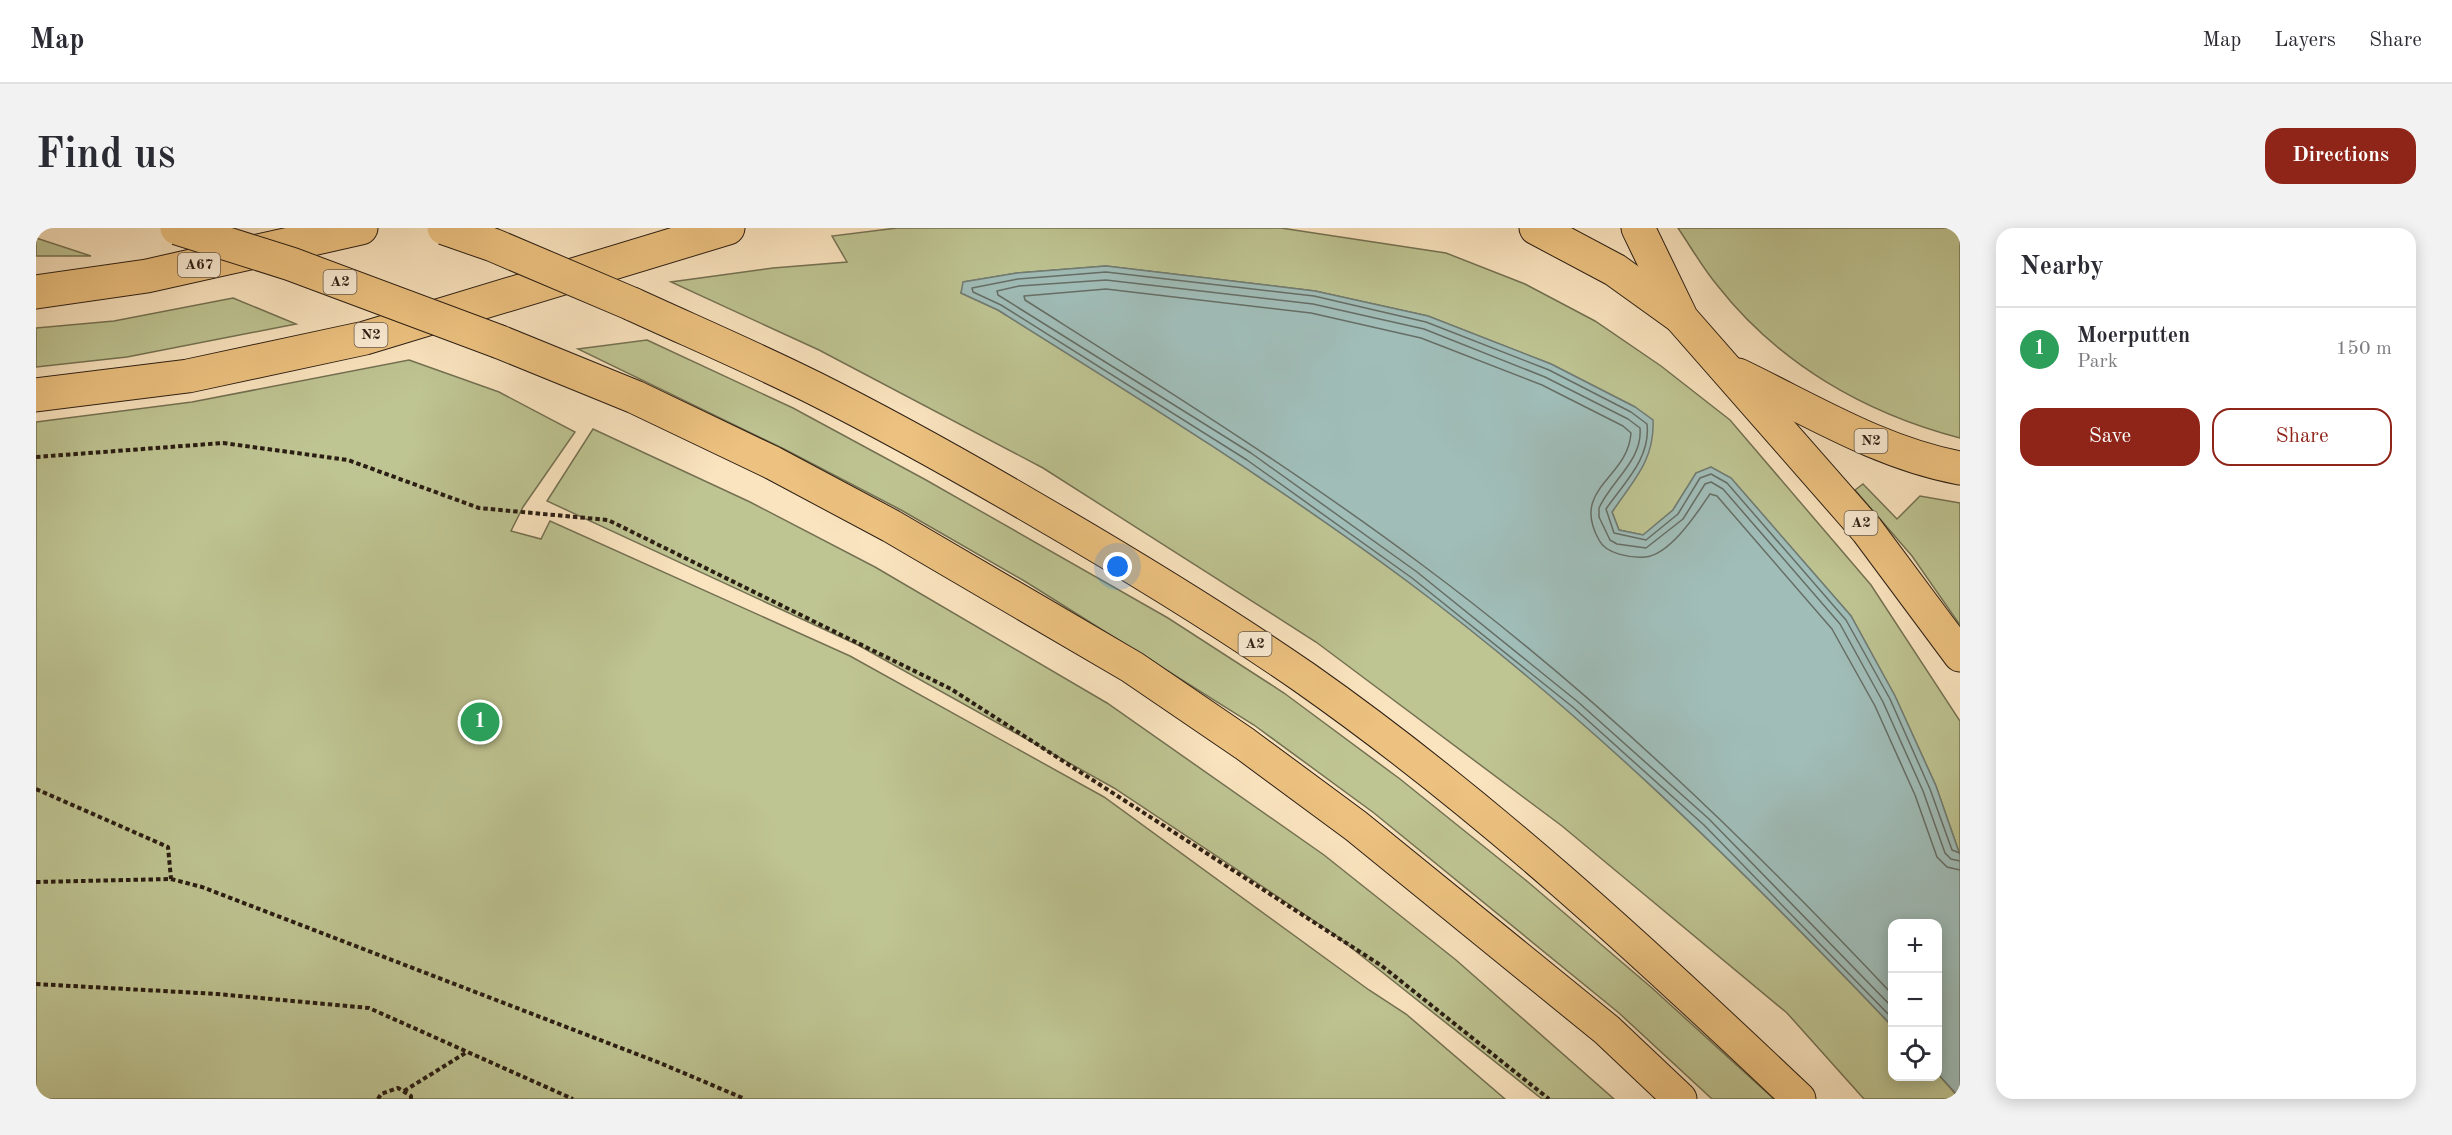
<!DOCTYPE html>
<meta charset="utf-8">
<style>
:root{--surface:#fff;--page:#f2f2f3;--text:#2b2b33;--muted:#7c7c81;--line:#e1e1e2;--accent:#8f2418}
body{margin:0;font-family:"Old Standard TT",serif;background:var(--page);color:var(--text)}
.controls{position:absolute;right:18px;bottom:18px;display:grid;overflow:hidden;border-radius:12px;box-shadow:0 3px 15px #0003}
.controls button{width:54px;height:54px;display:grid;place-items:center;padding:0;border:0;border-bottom:2px solid var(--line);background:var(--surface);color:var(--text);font:30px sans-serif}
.you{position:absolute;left:1082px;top:339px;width:21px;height:21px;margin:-15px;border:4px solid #fff;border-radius:50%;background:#1a73e8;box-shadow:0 0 0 9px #1a73e833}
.badge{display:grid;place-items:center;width:39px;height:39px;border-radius:50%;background:var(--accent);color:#fff;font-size:20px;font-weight:700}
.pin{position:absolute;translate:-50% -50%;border:3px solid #fff;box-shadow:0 2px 6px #0006}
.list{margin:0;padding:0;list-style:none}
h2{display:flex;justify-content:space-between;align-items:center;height:78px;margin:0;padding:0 24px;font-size:26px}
h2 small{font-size:20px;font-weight:400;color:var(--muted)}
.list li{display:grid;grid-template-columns:39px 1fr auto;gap:18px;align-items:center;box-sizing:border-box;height:84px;padding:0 24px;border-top:2px solid var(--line)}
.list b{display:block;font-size:22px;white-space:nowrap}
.list p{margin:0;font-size:20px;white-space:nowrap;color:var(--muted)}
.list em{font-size:20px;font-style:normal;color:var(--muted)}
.actions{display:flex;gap:12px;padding:18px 24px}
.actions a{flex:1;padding:14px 0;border:2px solid var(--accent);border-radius:18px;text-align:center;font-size:21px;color:var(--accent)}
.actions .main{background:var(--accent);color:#fff}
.icon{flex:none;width:33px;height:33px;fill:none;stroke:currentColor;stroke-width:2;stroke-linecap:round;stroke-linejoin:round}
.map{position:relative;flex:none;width:1924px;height:871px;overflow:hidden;border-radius:18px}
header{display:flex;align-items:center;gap:36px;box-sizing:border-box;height:84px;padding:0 30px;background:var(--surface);border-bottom:2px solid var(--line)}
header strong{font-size:28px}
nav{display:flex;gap:33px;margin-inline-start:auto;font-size:21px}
.intro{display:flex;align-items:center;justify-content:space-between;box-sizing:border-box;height:144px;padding:0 36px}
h1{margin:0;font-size:42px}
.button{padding:15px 27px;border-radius:18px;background:var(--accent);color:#fff;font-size:21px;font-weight:700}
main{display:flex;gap:36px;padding:0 36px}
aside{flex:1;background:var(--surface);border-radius:18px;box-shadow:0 3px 15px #0003}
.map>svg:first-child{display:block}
.green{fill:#bec492;stroke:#747152;stroke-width:1.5}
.water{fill:#a0bdb8;stroke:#717d76;stroke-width:1.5}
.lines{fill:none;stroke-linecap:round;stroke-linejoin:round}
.shore{stroke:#666e66;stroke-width:1.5}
.highway-casing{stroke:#2b1e13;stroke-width:35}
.path{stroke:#2b1e13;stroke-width:4;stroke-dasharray:4.5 3;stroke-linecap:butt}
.highway{stroke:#edc280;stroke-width:33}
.highway-bridge-casing{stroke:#2b1e13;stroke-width:35;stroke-linecap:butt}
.highway-bridge{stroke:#edc280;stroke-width:33}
.labels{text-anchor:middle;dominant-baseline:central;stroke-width:4.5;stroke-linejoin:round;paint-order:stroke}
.shield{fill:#fcedd5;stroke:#6a5c4d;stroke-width:1.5}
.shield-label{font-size:15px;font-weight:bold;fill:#2b1e13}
</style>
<header>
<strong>Map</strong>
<nav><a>Map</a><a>Layers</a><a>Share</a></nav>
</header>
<div class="intro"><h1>Find us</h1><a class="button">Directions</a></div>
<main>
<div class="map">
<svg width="1924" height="871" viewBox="0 0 1924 871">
<rect width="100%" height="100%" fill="#fae4bf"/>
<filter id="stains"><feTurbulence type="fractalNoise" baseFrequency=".00333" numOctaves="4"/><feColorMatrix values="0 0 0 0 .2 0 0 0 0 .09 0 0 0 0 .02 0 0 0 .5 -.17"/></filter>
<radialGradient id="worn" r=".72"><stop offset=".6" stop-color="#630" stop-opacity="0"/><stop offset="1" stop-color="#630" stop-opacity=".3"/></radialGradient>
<g class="green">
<path d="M861,0H1245L1410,25L1489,56L1559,93L1625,138L1694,192L1835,357L1924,493V627L1900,558L1859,468L1815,388L1695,250L1675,239L1660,245L1637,282L1607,307L1583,302L1576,284L1591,262L1599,179L1515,136L1392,88L1279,63L1070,38L981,45L928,54L925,65L962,82C1101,169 1239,255 1371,353C1548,485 1705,639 1856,798V848H1902V846L1924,871H1828L1751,785L1526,598L1280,414L1007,240L783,122L635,54L737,40L811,34L796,8Z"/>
<path d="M1642,0H1924V210C1828,185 1742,135 1681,57C1666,39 1655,19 1642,0Z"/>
<path d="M0,10L55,28H0Z"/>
<path d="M197,70L260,96L91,129L0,139V100L78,93Z"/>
<path d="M611,112L757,180L890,252L1132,390L1248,465L1364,551L1492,654L1616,760L1738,871H1676L1583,785L1338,585L1218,497L990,354L865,282L746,220L542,121Z"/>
<path d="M373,132L463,164L539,204L487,279L475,303L505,311L514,293L814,428L1068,569L1333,762L1370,786L1469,871H0V194L156,174Z"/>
<path d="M557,201L714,274L839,339L1071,475L1288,627L1420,732L1578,871H1506L1298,706L1078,560L822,417L511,273Z"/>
<path d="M1827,256L1861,291L1884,268L1924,275V397L1876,328L1819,262Z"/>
</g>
<path class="water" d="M1070,38L1279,63L1392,88L1515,136L1599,179L1617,192C1619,232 1597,253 1576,284L1583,302L1607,307L1637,282L1660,245L1675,239L1695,250L1815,388L1859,468L1900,558L1924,627V870L1902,846V696H1856V798C1705,639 1548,485 1371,353C1239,255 1101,169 962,82L925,65L927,54L981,45Z"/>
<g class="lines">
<g class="shore">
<path d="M1856,766C1710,611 1556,463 1385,336C1258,241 1123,157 989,72L988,68L1070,61L1275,85L1385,110L1506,157L1587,198L1595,205C1592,251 1534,260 1563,312C1570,326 1594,330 1609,329C1634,327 1661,285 1674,266L1681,268L1796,401L1839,478L1879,567L1901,629L1911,639L1924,642"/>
<path d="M1856,779L1673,591L1542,474L1381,344L1215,225L962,67L961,63L983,58L1070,52L1277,76L1388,101L1509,149L1592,191L1604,200C1607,232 1575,253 1563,280V289L1574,312L1581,316L1610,320L1647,291L1669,256L1675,254L1687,261L1804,396L1847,474L1887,563L1909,625L1915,631L1924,633"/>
<path d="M1856,790L1668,597L1538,480L1376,350L1211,232L965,77L937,64L936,60L982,51L1070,44L1278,68L1390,94L1513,142L1595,184L1611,196C1615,230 1588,255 1570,281L1578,305L1610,312L1642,286L1664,250L1675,246L1691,255L1810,392L1854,471L1894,561L1916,622L1924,625"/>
</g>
<g class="highway-casing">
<g id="highway">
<path d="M1500,0L1579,42L1643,88"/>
<path d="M1602,0L1646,91L1831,302L1924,427"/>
<path d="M0,64L111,48L325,0"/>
<path d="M596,76C657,104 718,130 778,160C852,197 925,238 997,280C1090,334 1181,389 1269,450C1447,575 1606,722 1763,871"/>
<path d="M464,114L599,169L737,235L855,298L1096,439L1209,516L1320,598L1571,802L1644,871"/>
<path d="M1702,147C1775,182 1844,225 1924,240"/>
<path d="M0,167L152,148L329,110L692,0"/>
</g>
</g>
<g class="path">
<path d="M0,229L187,215L312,232L443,280L572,292L915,461L1346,738L1513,871"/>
<path d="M0,561L132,619L135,651"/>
<path d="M0,654L135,651L166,659L624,835L709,871"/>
<path d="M0,756L181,766L333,780L537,871"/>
<path d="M368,863L431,824"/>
<path d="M342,871L345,866L362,860L375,868V871"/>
</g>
<use href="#highway" class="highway"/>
<g class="highway-bridge-casing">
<g id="highway-bridge">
<path d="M141,0L255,36L464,114"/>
<path d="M408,0L457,17L596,76"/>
</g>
</g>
<use href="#highway-bridge" class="highway-bridge"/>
</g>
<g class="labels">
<g class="shield">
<rect x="142" y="25" width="42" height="24" rx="4.5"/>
<rect x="287.5" y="42" width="33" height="24" rx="4.5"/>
<rect x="318.5" y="95" width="33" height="24" rx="4.5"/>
<rect x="1818.5" y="201" width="33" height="24" rx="4.5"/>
<rect x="1808.5" y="283" width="33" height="24" rx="4.5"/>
<rect x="1202.5" y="404" width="33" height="24" rx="4.5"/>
</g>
<g class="shield-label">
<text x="163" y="37">A67</text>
<text x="304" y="54">A2</text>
<text x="335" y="107">N2</text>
<text x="1835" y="213">N2</text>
<text x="1825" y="295">A2</text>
<text x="1219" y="416">A2</text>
</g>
</g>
<rect width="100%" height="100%" filter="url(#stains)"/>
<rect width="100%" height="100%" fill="url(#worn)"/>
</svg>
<div class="controls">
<button>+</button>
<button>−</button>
<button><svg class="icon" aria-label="locate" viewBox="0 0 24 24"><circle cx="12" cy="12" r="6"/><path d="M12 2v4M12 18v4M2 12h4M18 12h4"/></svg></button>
</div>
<div class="you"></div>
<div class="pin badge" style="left:444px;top:494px;background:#2e9e5b">1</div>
</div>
<aside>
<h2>Nearby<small></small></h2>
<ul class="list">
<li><span class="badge" style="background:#2e9e5b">1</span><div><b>Moerputten</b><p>Park</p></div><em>150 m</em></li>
</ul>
<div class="actions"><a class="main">Save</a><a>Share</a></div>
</aside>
</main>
